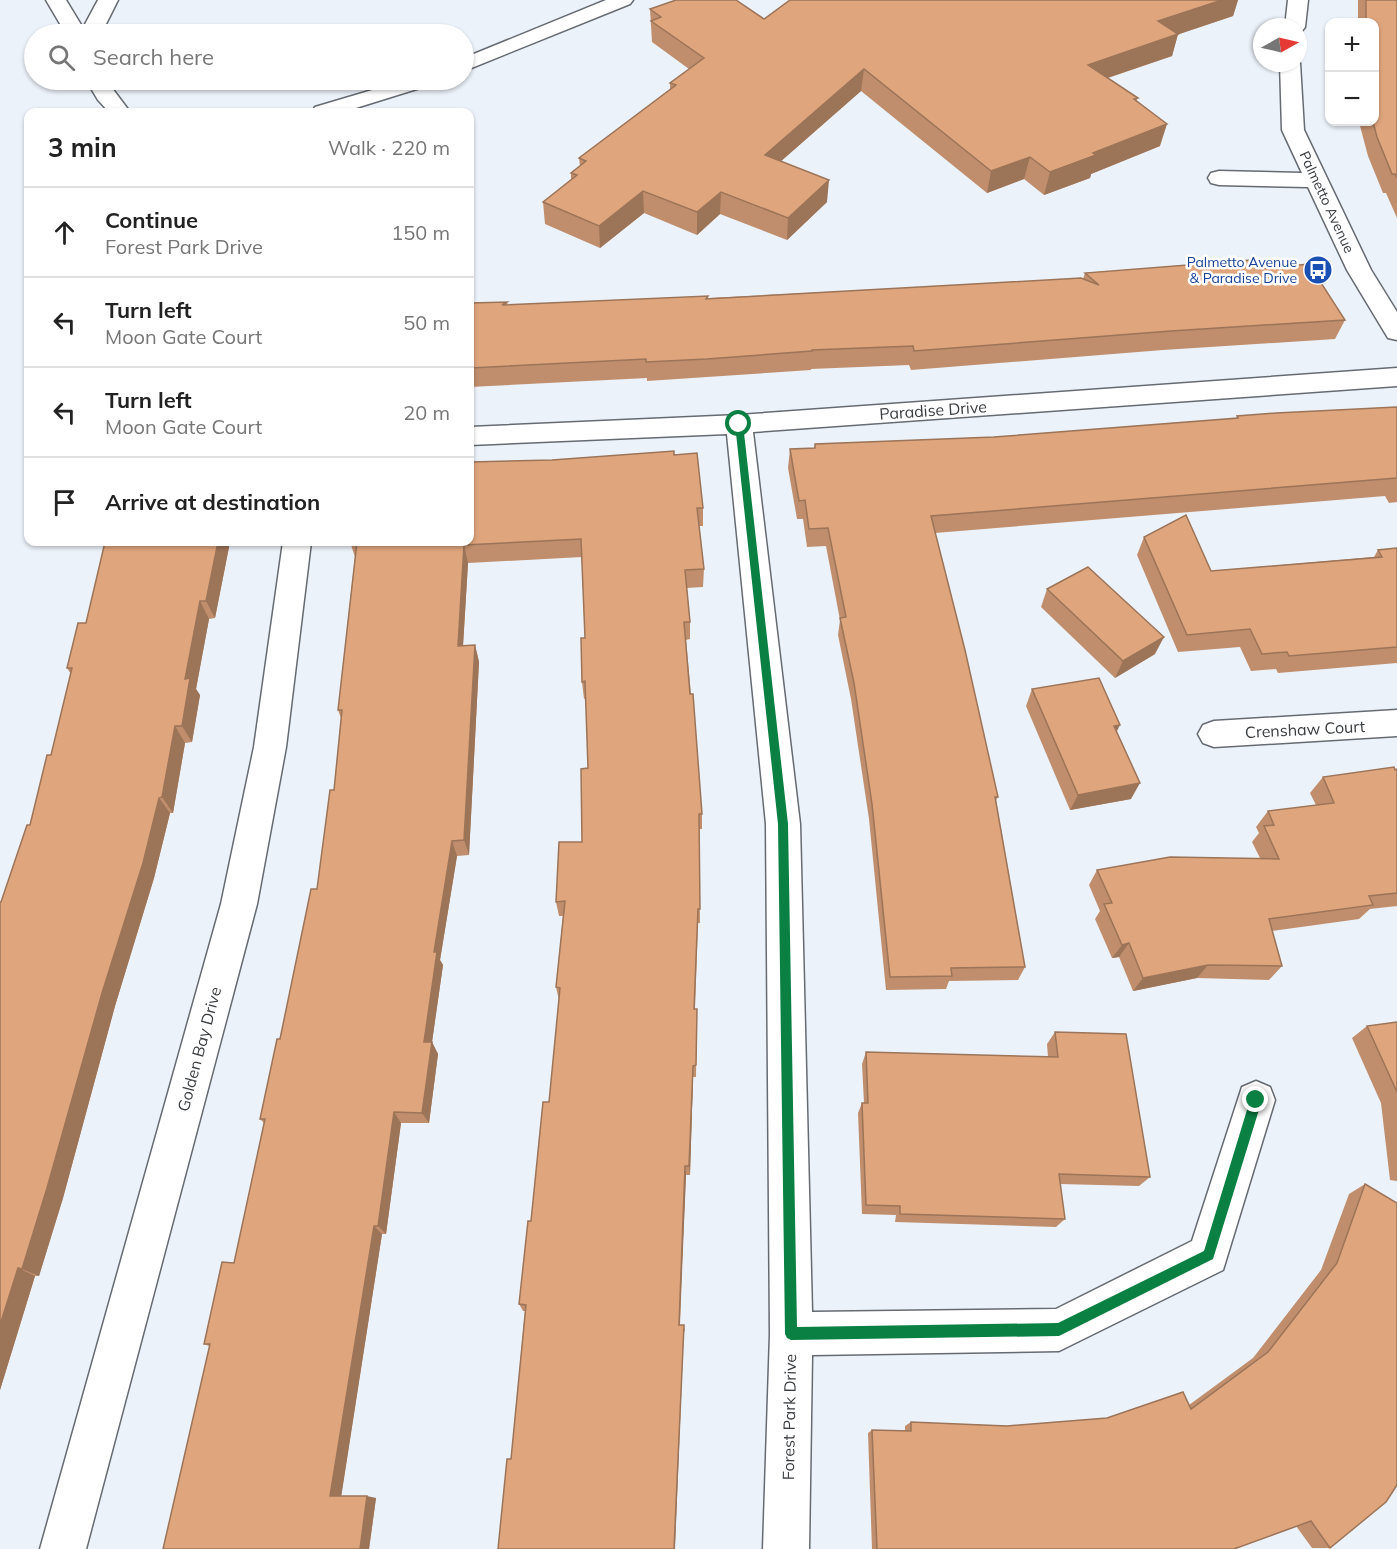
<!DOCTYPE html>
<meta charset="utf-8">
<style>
:root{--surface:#fff;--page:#f2f2f2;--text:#222;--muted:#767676;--line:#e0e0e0}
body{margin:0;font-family:Mulish,sans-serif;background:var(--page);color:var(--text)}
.controls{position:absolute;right:18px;top:18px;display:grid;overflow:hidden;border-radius:12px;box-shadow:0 2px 4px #0004}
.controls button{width:54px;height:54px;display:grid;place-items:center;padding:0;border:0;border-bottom:2px solid var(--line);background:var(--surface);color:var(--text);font:30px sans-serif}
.compass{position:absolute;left:1253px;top:18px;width:54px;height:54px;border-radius:50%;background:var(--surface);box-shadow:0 2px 4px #0004;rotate:82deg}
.stop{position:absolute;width:18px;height:18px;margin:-14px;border:4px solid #0b8043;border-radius:50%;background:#fff}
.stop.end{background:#0b8043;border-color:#fff;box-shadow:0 2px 6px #0008}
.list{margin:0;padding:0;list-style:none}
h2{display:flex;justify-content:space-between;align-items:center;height:78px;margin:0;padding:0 24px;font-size:26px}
h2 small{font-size:20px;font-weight:400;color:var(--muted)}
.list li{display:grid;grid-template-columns:39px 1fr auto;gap:18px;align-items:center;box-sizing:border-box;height:90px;padding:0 24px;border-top:2px solid var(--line)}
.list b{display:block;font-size:22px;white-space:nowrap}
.list p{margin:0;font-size:20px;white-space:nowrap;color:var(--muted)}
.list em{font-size:20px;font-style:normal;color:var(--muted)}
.icon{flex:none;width:33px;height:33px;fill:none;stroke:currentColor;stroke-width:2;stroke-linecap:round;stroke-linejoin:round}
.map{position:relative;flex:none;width:1397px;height:1549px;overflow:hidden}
.search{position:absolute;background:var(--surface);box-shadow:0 2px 4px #0004;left:24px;top:24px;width:450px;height:66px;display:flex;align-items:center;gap:15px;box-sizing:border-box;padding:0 21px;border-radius:33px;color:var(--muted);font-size:22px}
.panel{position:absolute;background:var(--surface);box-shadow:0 2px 4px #0004;left:24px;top:108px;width:450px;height:438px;border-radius:12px}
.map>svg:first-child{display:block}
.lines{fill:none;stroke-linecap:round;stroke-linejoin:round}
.minor-casing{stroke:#666b72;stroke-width:3}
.minor{fill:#fff;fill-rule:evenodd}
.wall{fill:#c08e6c}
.shaded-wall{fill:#9c7458}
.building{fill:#dfa57d;stroke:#9c7458;stroke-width:1.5}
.route{fill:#0b8043}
.labels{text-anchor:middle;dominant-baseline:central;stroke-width:5;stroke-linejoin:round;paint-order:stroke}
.far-street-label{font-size:14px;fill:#393c3f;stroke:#fff}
.far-transit-label{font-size:14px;fill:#164399;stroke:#fff;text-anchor:end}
.street-label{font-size:16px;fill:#393c3f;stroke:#fff}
</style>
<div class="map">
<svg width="1397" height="1549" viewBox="0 0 1397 1549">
<rect width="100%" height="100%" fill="#ecf2fa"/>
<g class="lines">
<g class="minor-casing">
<g id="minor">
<path d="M46,0H66L83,28L98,0H118L101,34H66Z"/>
<path d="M606,0H633L630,4L464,71V58Z"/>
<path d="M1288,0H1308L1305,27L1302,31L1298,32V27H1285Z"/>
<path d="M1298,60L1300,63L1304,130L1371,270L1397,312V340L1388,338L1347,270L1308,187L1219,185L1211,183L1208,178L1211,173L1219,171L1302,173L1282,130L1280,63H1298Z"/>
<path d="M86,80H106L130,112H109L98,100Z"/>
<path d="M406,80H436L433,84L343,112H312L315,107Z"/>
<path d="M1397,368V386L753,432L800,824L812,1312L1056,1309L1192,1241L1242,1087L1256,1081L1270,1087L1275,1100L1223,1270L1059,1351L812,1355L809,1549H763L770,1334L766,824L727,434L470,445V427L739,415Z"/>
<path d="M283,542H311L286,747L257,904L86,1549H40L221,904L254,747Z"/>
<path d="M1397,710V736L1214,747L1203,743L1198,734L1203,725L1214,721Z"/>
</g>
</g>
<use href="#minor" class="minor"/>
</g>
<g class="wall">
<path d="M790,0H1238L1233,16L1178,34L1172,56L1108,78L1138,98L1136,101L1160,146L1091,174L1090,178L1044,195L1024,179L987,193L861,91L781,161L827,202L787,240L720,214L697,235L644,213L600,248L545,224L543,202L571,180V173L580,166L579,158L670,90V83L689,69L652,42L650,9L764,19Z"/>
<path d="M1358,0H1397V218L1386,193H1383L1368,156L1359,122H1374V22H1358Z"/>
<path d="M1257,269L1345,320L1335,339L1163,350L911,370L909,365L811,369V370L707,377L647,381V378L470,387V303L507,302L508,305L708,296V298L1083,279L1085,273Z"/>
<path d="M1397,407V502L1389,503L1385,496L935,533L998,797L996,800L1025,967L1018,980L949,981L946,989L886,990L869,819L851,699L838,635L840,620L826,546L807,547L803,519H797L788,468L790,449L814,448L815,444L994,437L1236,419L1237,416Z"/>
<path d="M674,455L703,508V526H699L704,569L703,587L687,588L690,622V639L686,640L702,814V829H699L700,923H698L695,1009H697L696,1077H693L690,1175H686L680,1325H684L685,1331L511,1459L525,1311H523L519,1304L549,1102L559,1000L556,987L563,916H559L556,902L582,842L588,768L586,698L584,699L582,682L585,638L582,557L468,563L463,645H475L479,662L469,855L457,856L440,960L443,965L432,1042L438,1054L429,1123H401L386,1234H382L341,1496L376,1498L369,1549L209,1346L204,1344L234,1263L264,1123L260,1119L317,889L334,790L341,718L338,710L355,557L350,542H470Z"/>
<path d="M1144,537L1211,571L1374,557L1378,550L1397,548V663L1278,673L1276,669L1251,671L1240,647L1178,652L1137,555Z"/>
<path d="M230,542L215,618L209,619L196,689L200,695L192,742L185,743L173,813H170L154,878L115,1006L63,1198L39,1276H35L0,1390V902H1L30,825L51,755L71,674L67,668L86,623Z"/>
<path d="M1047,589L1155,654L1115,678L1041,607Z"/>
<path d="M1032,689L1116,732L1131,799L1070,810L1026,706Z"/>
<path d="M1397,769V906L1370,909L1359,919L1272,931L1282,966L1269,980L1197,978L1133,991L1119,957L1112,958L1095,919L1100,911L1089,885L1097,870L1260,858L1252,842L1259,833L1256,827L1268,811L1316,805L1310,793L1323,777Z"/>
<path d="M1397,1022V1181L1390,1180L1381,1103L1352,1038L1367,1026Z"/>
<path d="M1055,1032L1150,1177L1139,1186L1060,1184L1065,1219L1056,1227L895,1222L896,1215L862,1214L858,1113L862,1103H864L862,1064L866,1052L1048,1057L1047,1044Z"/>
<path d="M1365,1184L1330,1548H1312L1296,1526L1234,1549H872L868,1433L872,1430L905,1431V1426L911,1422L1007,1426L1107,1418L1189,1405L1253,1358L1321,1270L1349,1194Z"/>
</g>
<g class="shaded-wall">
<path d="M1222,0H1238L1233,16L1162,40L1178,34L1172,56L1083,86L1088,65L1158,21Z"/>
<path d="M864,69L861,91L763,177L765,155Z"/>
<path d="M1167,124L1160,146L1091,174L1090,178L1044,195L1050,172L1093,153Z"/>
<path d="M1030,157L1024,179L987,193L991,171Z"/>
<path d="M829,180L827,202L787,240L788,218Z"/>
<path d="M643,191L644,213L600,248L599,226Z"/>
<path d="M721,192L720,214L697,235V212Z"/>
<path d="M218,542H230L215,618L206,601Z"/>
<path d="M464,545L468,563L462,663L458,646Z"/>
<path d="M200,601L209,619L196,689L200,695L192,742L182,726L185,679Z"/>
<path d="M1164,637L1155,654L1115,678L1123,661Z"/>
<path d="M475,645L479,662L469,855L464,840Z"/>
<path d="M1120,725L1112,741L1114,726Z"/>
<path d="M175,726L185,743L173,813L162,797Z"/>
<path d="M1140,783L1131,799L1070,810L1078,795Z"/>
<path d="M159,798L170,813L154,878L115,1006L63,1198L39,1276L22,1269Z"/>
<path d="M452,841L457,856L440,960L443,965L432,1042L438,1054L429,1123L422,1113L424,1042L434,952Z"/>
<path d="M1129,943L1119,957L1112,958L1122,945Z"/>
<path d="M1208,965L1197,978L1133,991L1143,978Z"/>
<path d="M693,1066V1077L690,1175L689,1166Z"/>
<path d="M394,1112L401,1123L386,1234L378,1226Z"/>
<path d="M685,1166L686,1175L679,1331V1325Z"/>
<path d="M374,1226L382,1234L341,1498L330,1496Z"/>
<path d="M18,1268L35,1276L0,1390V1325Z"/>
<path d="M684,1325L675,1549H674Z"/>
<path d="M367,1496L376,1498L369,1549H360Z"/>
</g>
<g class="building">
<path d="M676,0H736L764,19L790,0H1222L1158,21L1178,34L1088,65L1138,98L1134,99L1167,124L1093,153L1096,155L1050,172L1030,157L991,171L864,69L765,155L829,180L788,218L721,192L697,212L643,191L599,226L543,202L577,175L571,173L586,161L579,158L676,85L670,83L704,58L651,21L661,17L650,9Z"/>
<path d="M1366,0H1397V178L1395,174H1392L1377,137L1373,122H1374V22H1366Z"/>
<path d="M1251,260L1257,269L1309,264L1345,320L1171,331L914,351L913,346L812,350V351L707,359L646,362V359L470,368V303L507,302L502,305L708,296L706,299L1081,278L1099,285L1085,273Z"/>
<path d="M1397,407V478L931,516L965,650L998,797H995L1025,967L951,968L952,976L890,977L872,804L854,683L840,618L846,617L828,528L809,529L805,500L799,501L790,449L815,448V444L994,437L1238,418L1237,416L1276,413Z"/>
<path d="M674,451V455L697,453L703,508H697L704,569L685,570L690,622H684L690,694H693L702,814H699L700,909H698L694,1009H697L696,1065L693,1066L689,1166H685L679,1325H684L674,1549H498L507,1459H511L526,1305L519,1304L528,1221H531L543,1102H549L560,988L556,987L565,901L556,902L559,842H582L581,769L588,768L585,681L582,682L581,638H585L581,539L464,545L458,646L475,645L464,840L452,841L434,952H437L424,1042H432L422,1113L394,1112L378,1226H374L330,1496H367L360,1549H163L210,1344H204L222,1262L234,1263L265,1119H260L277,1039H280L311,889H317L330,790H334L342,710H338L357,542H470V462L552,460Z"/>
<path d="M1186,515L1211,571L1382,557L1378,550L1397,548V647L1289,656L1287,652L1262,654L1250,629L1187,635L1144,537Z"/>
<path d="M105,542H218L206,601H200L185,679L190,678L182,726H175L162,797L159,798L143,863L102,993L47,1188L22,1269L18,1268L0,1325V902H1L27,825H30L47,755H51L72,668H67L78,623H86Z"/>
<path d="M1088,567L1164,637L1123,661L1047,589Z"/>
<path d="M1099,678L1120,725L1114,726L1140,783L1078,795L1032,689Z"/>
<path d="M1394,767L1395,770L1397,769V893L1369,896L1373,905L1269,919L1282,966L1208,965L1143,978L1129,943L1122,945L1104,904L1112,903L1097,870L1170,857L1279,859L1264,826L1274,825L1268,811L1334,803L1323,777Z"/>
<path d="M1397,1022V1092L1367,1026Z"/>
<path d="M1055,1032L1126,1034L1150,1177L1059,1174L1065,1219L900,1214V1206L866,1205L862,1103H868L866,1052L1058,1057Z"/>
<path d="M1365,1184L1397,1203V1485L1386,1502L1330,1548L1311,1521L1234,1549H877L872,1430L911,1431V1422L1007,1426L1107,1418L1183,1392L1191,1409L1268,1352L1337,1263Z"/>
</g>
<path class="route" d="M739,421L743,424L788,824L797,1327L1058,1323L1204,1251L1250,1100L1256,1095L1262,1100L1213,1259L1059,1336L791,1340L787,1338L785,1334L778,824L735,424Z"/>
<defs>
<g id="bus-disc" transform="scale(1.5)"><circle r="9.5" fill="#1a4fb4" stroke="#fff"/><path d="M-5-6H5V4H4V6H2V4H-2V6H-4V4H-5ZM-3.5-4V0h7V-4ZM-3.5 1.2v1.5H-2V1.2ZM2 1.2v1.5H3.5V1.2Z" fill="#fff"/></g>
</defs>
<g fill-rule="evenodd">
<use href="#bus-disc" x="1318" y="270"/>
</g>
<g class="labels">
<g class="far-street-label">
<text transform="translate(1327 202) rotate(65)">Palmetto Avenue</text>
</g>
<g class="far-transit-label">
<text x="1297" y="262">Palmetto Avenue<tspan x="1297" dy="16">&amp; Paradise Drive</tspan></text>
</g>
<g class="street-label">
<text transform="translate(933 410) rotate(-4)">Paradise Drive</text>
<text transform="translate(1305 729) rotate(-3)">Crenshaw Court</text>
<text transform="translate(199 1049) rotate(-75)">Golden Bay Drive</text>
<text transform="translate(789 1417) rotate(-89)">Forest Park Drive</text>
</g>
</g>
</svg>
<div class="controls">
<button>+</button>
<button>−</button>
</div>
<svg class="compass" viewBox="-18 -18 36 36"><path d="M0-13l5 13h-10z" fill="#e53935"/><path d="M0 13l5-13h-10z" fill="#767676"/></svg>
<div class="stop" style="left:739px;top:424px"></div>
<div class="stop end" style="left:1256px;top:1100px"></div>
<div class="search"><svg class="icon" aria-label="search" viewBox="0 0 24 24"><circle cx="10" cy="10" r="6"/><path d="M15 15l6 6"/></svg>Search here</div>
<section class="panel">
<h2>3 min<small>Walk · 220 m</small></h2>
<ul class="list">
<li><svg class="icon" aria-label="ahead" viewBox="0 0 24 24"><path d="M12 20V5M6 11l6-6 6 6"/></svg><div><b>Continue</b><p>Forest Park Drive</p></div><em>150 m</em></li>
<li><svg class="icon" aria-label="left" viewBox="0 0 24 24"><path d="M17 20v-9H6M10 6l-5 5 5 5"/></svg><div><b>Turn left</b><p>Moon Gate Court</p></div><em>50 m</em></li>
<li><svg class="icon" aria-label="left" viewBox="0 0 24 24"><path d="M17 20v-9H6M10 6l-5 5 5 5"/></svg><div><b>Turn left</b><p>Moon Gate Court</p></div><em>20 m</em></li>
<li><svg class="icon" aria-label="arrive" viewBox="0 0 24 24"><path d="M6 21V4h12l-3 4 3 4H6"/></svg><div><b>Arrive at destination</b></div></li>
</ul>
</section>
</div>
